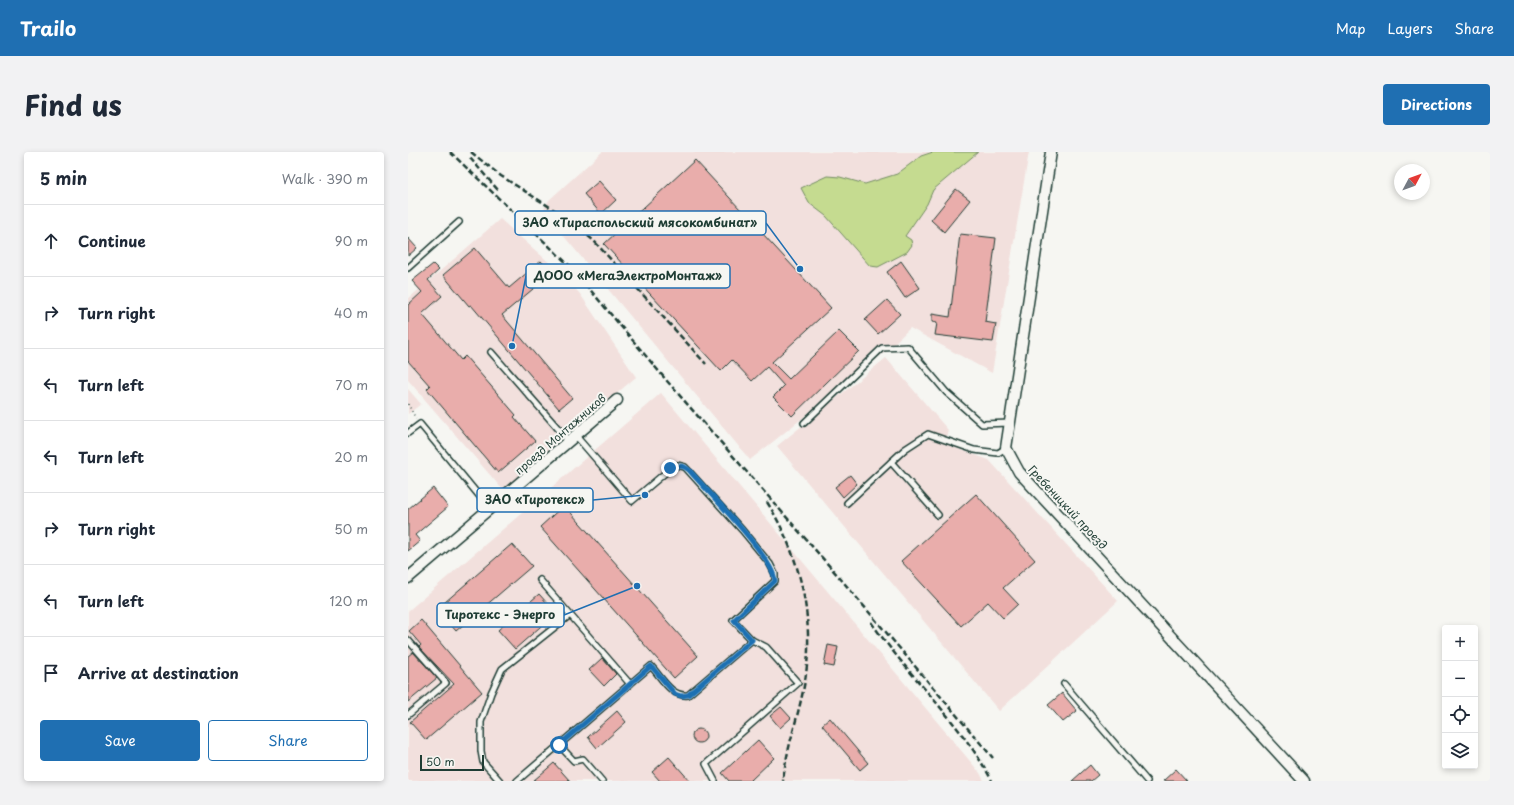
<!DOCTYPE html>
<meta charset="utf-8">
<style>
:root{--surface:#fff;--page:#f2f2f3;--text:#1f2937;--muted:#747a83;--line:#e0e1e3;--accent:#1f6fb2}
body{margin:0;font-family:"Playpen Sans",sans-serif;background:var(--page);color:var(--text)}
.controls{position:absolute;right:12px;bottom:12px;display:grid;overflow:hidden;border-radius:4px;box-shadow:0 2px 6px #0003}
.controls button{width:36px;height:36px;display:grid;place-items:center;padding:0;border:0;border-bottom:1px solid var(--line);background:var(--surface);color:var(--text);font:20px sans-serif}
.compass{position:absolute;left:986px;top:12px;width:36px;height:36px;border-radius:50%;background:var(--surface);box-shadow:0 2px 6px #0003;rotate:49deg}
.scale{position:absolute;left:12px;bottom:10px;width:64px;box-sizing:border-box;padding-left:4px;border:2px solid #1f3d34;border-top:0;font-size:11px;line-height:14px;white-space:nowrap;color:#1f3d34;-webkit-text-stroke:3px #f6f6f2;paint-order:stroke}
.stop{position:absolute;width:12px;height:12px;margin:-9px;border:3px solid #1f6fb2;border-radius:50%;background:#fff}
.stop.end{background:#1f6fb2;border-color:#fff;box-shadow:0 1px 4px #0008}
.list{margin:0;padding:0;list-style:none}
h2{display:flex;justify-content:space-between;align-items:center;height:52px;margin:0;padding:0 16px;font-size:17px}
h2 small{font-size:13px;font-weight:400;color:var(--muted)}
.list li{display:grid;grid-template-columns:26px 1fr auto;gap:12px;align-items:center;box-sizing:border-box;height:72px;padding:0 16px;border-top:1px solid var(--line)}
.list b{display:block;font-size:15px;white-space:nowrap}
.list em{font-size:13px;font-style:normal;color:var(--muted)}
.actions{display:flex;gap:8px;padding:12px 16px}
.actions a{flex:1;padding:9px 0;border:1px solid var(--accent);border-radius:4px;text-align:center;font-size:14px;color:var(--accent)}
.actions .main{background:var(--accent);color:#fff}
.icon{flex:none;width:22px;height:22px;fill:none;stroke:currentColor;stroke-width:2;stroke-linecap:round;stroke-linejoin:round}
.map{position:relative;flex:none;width:1082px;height:629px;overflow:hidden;border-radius:4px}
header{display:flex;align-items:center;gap:24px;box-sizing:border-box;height:56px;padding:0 20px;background:var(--accent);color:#fff}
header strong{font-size:19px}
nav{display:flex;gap:22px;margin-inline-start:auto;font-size:14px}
.intro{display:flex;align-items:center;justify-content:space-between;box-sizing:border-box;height:96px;padding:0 24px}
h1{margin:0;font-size:28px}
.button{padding:10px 18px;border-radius:4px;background:var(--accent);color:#fff;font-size:14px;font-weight:700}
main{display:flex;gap:24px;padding:0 24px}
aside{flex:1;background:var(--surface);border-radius:4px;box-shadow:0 2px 6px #0003}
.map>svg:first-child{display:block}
.built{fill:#f2e0dd}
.green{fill:#c5db90;stroke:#728c62}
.building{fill:#e9adab;stroke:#1f3d34}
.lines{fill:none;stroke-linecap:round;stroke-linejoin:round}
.lane-casing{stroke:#1f3d34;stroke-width:8}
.street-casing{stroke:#1f3d34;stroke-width:13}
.path{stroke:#1f3d34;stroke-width:1.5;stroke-dasharray:1 3;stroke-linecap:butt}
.lane{stroke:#f6f6f2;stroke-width:5}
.street{stroke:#f6f6f2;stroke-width:10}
.rail{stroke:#1f3d34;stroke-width:2.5;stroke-dasharray:6 3;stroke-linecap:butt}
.route{stroke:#1f6fb2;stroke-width:5}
.labels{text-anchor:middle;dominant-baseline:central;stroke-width:4;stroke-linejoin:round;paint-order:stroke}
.street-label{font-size:11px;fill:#1f3d34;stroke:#f6f6f2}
.leader{fill:none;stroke:#1f6fb2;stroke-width:1.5}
.callout-dot{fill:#1f6fb2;stroke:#f6f6f2;stroke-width:1.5}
.callout{fill:#f6f6f2;stroke:#1f6fb2;stroke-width:1.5}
.callout-label{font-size:12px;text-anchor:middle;font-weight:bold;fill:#1f3d34}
</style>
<header>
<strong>Trailo</strong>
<nav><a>Map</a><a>Layers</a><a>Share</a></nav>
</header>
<div class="intro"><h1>Find us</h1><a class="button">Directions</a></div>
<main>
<aside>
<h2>5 min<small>Walk · 390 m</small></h2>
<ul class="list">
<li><svg class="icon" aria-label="ahead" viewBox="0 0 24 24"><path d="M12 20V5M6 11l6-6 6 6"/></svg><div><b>Continue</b></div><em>90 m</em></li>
<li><svg class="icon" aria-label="right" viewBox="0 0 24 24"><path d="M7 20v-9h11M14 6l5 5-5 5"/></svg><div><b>Turn right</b></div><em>40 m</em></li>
<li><svg class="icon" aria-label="left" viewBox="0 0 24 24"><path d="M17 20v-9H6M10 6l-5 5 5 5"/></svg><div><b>Turn left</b></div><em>70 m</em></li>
<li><svg class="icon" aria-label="left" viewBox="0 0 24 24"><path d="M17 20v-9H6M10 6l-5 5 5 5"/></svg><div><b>Turn left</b></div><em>20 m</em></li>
<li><svg class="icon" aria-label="right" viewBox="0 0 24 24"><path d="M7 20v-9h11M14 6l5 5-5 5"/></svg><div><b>Turn right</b></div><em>50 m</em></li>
<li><svg class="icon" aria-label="left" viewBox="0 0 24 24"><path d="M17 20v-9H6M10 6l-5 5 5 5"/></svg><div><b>Turn left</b></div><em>120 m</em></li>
<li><svg class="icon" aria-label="arrive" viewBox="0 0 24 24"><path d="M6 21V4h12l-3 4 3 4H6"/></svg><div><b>Arrive at destination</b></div></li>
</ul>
<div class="actions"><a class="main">Save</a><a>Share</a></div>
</aside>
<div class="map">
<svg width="1082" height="629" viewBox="0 0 1082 629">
<rect width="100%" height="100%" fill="#f6f6f2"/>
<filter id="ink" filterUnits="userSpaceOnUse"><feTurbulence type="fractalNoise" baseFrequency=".025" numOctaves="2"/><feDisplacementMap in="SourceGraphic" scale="8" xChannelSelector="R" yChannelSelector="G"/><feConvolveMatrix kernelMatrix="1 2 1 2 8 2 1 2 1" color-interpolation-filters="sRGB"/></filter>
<g filter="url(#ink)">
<g class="built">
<path d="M194,0H621L584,221L502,176L477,200L342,308L135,59L141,48Z"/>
<path d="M92,67L153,121L172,142L228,225L95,338L0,228V147Z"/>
<path d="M478,206L540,278L537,292L581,308L710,449L591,559L369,294Z"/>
<path d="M0,237L13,252L0,262Z"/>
<path d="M253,241L572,621L576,629H0V459Z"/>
</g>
<path class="green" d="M525,0H570L525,38L519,52L497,84L503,88L504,93L499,100L470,115L462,114L418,64L401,51L393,36L419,24L432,25L457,32L489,22L513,4Z"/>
<g class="building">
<path d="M287,8L423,156L364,210L381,227L431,179L451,199L384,264L365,245L376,234L359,215L344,229L324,208L313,219L196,92Z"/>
<path d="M191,29L208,48L193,62L176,42Z"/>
<path d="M548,37L562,48L536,80L523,68Z"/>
<path d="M552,82L588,86L577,170L588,172L585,190L527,183L529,171L524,170V162L542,165Z"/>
<path d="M0,86L9,96L0,104Z"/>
<path d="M67,96L101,136L133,109L144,121L94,163L164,246L151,257L63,153L61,154L35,123Z"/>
<path d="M493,109L512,136L497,146L479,120Z"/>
<path d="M25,112L31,118L20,128L34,144L14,162L53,208L57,204L108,263L106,265L127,289L90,321L19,237L22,234L0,209V153L14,140L4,129Z"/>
<path d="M479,148L492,162L470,182L457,168Z"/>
<path d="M442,323L449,332L435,345L427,335Z"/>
<path d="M25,336L40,355L7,383L12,389L0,399V357Z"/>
<path d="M568,342L627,408L595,436L610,452L595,466L580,450L553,474L493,409Z"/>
<path d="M156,353L290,504L266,526L132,375Z"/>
<path d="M104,392L124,414L48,479L29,457Z"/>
<path d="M131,442L148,461L107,497L90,478Z"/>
<path d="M13,468L74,540L18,588L2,570L46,532L11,495L13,493L1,479Z"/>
<path d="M420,493L430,495L426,515L416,513Z"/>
<path d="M5,500L29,526L0,550V504Z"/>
<path d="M194,506L208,522L196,534L181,518Z"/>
<path d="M654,541L669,559L655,570L640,553Z"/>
<path d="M373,555L383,566L372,576L362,564Z"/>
<path d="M209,559L218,570L189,596L180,585Z"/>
<path d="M422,566L460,611L452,618L414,573Z"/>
<circle cx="291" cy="584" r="7"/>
<path d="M350,588L366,606L342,629H321L314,621Z"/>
<path d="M261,605L282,629H252L244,620Z"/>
<path d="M146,611L162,629H125Z"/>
<path d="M682,613L690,623L683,629H664Z"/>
<path d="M768,617L779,629H755Z"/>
</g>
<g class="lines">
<g class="lane-casing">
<g id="lane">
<path d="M0,116L51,70"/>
<path d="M83,200L161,289"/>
<path d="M396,271L474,196L500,195L538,240L574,272L602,271"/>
<path d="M0,281L12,272L82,357"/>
<path d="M168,284L224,349L263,316L269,313L277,315L334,378L362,412L367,422V429L325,468L344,488"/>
<path d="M483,310L530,363"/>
<path d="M439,351L497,297L520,282L566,298L590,301L598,296"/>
<path d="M132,428L222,532"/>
<path d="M0,488L38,531L0,563"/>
<path d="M656,532L739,629"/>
<path d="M151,593L166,609L175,607L194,629"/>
<path d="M92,629L75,610L73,599V570L83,541L94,517L162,463"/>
<path d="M109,629L243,514C254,526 263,545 280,543L344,488L358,495L390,531L298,612L307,629"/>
</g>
</g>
<g class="street-casing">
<g id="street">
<path d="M643,0L598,296L611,320L896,629"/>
<path d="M0,426L209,248"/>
</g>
</g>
<path class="path" d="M0,252L8,267"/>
<use href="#lane" class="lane"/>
<use href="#street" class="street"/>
<g class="rail">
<path d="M42,0L163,115L259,229L431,425L585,606"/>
<path d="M63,0L93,24L156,64L186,89L298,212"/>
<path d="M62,6L90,38"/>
<path d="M359,350C391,401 406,462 398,522C393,558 379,592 375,629"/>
<path d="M463,470C501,525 553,570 584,629"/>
</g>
</g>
</g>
<g class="lines" filter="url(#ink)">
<path class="route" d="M151,593L243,514L267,542L273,544L280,543L344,488L326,468L367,429C366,406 299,339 281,318C275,313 270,313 262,316"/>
</g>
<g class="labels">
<g class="street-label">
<text transform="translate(152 282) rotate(-41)">проезд Монтажников</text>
<text transform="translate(660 355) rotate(47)">Гребеницкий проезд</text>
</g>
</g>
<path class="leader" d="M392 117L358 71M104 194L118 124M237 343L185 348M229 434L156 463"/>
<g class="callout-dot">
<circle cx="392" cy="117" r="4"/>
<circle cx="104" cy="194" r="4"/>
<circle cx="237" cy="343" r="4"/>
<circle cx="229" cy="434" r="4"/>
</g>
<g class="callout">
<rect x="107" y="59" width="251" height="24" rx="4"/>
<rect x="118" y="112" width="204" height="24" rx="4"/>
<rect x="69" y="336" width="116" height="24" rx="4"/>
<rect x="29" y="451" width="127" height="24" rx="4"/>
</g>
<g class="callout-label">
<text x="232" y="75">ЗАО «Тираспольский мясокомбинат»</text>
<text x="220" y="128">ДООО «МегаЭлектроМонтаж»</text>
<text x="127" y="352">ЗАО «Тиротекс»</text>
<text x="92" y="467">Тиротекс - Энерго</text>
</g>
</svg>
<div class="controls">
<button>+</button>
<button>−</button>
<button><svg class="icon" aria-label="locate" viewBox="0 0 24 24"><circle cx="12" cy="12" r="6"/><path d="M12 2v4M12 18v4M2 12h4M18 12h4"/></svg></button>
<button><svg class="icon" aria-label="layers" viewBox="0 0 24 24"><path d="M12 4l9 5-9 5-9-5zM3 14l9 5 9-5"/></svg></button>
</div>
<svg class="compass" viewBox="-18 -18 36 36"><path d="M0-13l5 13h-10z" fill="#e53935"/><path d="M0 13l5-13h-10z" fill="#747a83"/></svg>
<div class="scale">50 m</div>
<div class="stop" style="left:151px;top:593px"></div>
<div class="stop end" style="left:262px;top:316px"></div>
</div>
</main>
